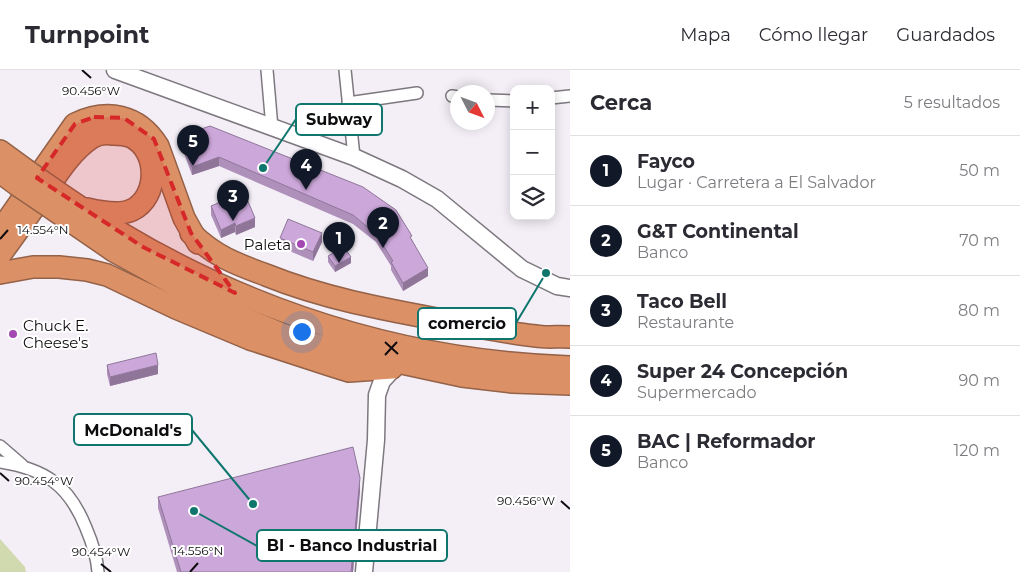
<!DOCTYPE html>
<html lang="es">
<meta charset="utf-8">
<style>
:root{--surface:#fff;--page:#f7f7f7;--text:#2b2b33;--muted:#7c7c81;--line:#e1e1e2;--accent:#111827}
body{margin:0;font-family:Montserrat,sans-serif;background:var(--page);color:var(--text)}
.controls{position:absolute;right:15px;top:15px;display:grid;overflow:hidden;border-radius:10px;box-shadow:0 2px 12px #0003}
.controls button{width:45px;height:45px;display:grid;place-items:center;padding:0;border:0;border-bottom:1px solid var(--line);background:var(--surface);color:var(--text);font:25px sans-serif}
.compass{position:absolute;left:450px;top:15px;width:45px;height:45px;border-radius:50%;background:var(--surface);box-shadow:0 2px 12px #0003;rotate:132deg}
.you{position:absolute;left:301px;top:261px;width:18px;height:18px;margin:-12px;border:4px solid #fff;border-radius:50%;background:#1a73e8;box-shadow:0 0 0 8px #1a73e833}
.badge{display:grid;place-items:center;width:32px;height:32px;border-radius:50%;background:var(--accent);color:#fff;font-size:16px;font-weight:700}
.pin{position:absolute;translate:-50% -41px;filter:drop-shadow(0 1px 2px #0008)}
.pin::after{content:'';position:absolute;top:26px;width:18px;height:15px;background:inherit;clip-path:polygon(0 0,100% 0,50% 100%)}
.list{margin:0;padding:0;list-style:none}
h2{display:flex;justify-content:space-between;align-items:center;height:65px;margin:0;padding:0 20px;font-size:21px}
h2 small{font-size:16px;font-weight:400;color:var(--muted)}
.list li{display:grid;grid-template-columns:32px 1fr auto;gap:15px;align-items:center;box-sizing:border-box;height:70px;padding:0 20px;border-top:1px solid var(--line)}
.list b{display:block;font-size:19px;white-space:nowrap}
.list p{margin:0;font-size:16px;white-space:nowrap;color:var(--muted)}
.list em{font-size:16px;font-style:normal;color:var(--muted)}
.icon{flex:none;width:28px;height:28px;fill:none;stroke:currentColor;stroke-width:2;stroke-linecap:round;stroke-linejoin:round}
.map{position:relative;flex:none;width:570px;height:502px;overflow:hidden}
header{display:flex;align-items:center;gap:30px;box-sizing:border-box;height:70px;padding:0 25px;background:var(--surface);border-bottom:1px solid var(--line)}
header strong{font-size:24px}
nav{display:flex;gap:28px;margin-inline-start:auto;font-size:18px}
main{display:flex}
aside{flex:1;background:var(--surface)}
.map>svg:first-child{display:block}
.green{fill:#d1d9af}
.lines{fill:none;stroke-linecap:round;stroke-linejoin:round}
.street-casing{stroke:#7d787f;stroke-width:14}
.secondary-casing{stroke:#7d787f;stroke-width:19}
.highway-casing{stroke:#946248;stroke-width:24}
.street{stroke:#fff;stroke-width:11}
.secondary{stroke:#fff;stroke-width:16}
.highway{stroke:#dc9066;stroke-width:21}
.highway-bridge-casing{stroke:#946248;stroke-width:24;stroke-linecap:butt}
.highway-bridge{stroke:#dc9066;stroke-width:21}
.wall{fill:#af90bb}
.shaded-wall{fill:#8f7699}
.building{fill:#cca8da;stroke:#8f7699}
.marked{fill:#d62828;fill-opacity:0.2;stroke:#d62828;stroke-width:4;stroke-dasharray:10 6;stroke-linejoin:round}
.ticks{fill:none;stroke:#0e0c0f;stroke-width:2}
.poi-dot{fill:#a448b2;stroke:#fff;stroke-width:2}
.labels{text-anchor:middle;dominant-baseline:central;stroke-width:4;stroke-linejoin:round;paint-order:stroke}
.poi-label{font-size:15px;fill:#0e0c0f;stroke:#fff;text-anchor:end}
.ticks-label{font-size:12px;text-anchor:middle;fill:#0e0c0f;stroke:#fff;stroke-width:4;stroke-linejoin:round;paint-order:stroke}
.leader{fill:none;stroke:#0f766e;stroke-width:2}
.callout-dot{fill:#0f766e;stroke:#fff;stroke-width:2}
.callout{fill:#fff;stroke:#0f766e;stroke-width:2}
.callout-label{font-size:16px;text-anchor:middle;font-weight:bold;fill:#0e0c0f}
</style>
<header>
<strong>Turnpoint</strong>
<nav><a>Mapa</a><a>Cómo llegar</a><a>Guardados</a></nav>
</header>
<main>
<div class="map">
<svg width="570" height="502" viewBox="0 0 570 502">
<rect width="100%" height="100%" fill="#f4eff7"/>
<path class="green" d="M0,469L25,497L26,502H0Z"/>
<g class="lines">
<g class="street-casing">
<g id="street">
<path d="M267,0L272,58"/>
<path d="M345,0L354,87"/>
<path d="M452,26L458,27"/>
<path d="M551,28L570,26"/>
<path d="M488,30L514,31"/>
<path d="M348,33L417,23"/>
<path d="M0,376L22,395"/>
<path d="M0,392C45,399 69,415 86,458C92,472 97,487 98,502"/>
</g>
</g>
<g class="secondary-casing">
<g id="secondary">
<path d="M115,0L354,87L402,109L437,129L522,199L557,216L570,218"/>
<path d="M364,502L376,370L377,325L382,311L394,298"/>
</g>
</g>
<g class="highway-casing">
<g id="highway">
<path d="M0,81L26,100"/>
<path d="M0,102L16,114"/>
<path d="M59,123C210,229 385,291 570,297"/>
<path d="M50,137L114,181L201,229L279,263L309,273L462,306L512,312L570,314"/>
<path d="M0,161L75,54C107,39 138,44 158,76L184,148L198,173"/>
<path d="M191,163C214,186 236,194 266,205C323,228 382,239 442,250C473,255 505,263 536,266C547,268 559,266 570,267"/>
<path d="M0,185C14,166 28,146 42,126C56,106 70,82 91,68C97,64 106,63 113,64C119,64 127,65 132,67C159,81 159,127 132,140C119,146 100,142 87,139"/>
<path d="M0,203L33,197H59L87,200L107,205L176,238L250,269L333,296L349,301L392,298"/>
</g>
</g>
<use href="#street" class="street"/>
<use href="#secondary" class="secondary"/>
<use href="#highway" class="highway"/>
<g class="highway-bridge-casing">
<g id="highway-bridge">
<path d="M26,100L59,123"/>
<path d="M16,114L50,137"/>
</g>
</g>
<use href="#highway-bridge" class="highway-bridge"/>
</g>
<g class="wall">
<path d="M181,66L412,170L428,206L403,221L391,200V196L376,172L353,154L219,96L192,105L181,75Z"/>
<path d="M211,136L255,157L236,165L235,162L221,168L211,145Z"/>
<path d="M280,168L322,172L313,191L280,177Z"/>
<path d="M328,186L351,193L335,202L328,192Z"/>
<path d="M107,295L158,304L110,316L107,304Z"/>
<path d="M360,420L353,502H177L158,438V427Z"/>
</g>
<g class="shaded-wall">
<path d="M219,87V96L192,105V97Z"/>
<path d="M255,148V157L236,165V156Z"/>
<path d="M235,153V162L221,168V160Z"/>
<path d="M322,163V172L313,191V182Z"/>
<path d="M351,187V193L335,202V196Z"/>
<path d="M428,198V206L403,221V213Z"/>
<path d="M158,295V304L110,316V307Z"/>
<path d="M360,408V420L353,502H351Z"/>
</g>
<g class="building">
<path d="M210,56L363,117L396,140L412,166L410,167L428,198L403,213L391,192L393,191L376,164L353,145L219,87L192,97L181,66Z"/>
<path d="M244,122L255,148L236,156L235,153L221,160L211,136Z"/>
<path d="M288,149L322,163L313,182L280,168Z"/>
<path d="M344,177L351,187L335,196L328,186Z"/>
<path d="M156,283L158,295L110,307L107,295Z"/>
<path d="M353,377L360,408L351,502H181L158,427Z"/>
</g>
<path class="marked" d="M94,47L124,48L154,69L191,163L235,223L143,177L37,108L75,54Z"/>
<path class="ticks" d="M82,0L91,8M0,169L8,160M385,272L398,284M385,285L397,272M0,403L9,411M561,431L570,439M101,494L111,502M190,502L198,493"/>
<g class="poi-dot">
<circle cx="301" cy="174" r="5"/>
<circle cx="13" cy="264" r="5"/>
</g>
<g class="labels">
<g class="poi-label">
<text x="291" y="174">Paleta</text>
<text x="23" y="255" text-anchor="start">Chuck E.<tspan x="23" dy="17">Cheese's</tspan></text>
</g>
</g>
<g class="ticks-label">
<text x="91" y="25">90.456°W</text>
<text x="43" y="164">14.554°N</text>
<text x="44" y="415">90.454°W</text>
<text x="526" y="435">90.456°W</text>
<text x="198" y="485">14.556°N</text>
<text x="101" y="486">90.454°W</text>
</g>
<path class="leader" d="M263 98L296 49M546 203L516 253M253 434L192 360M194 441L257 476"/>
<g class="callout-dot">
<circle cx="263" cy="98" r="5"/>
<circle cx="546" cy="203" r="5"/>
<circle cx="253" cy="434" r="5"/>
<circle cx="194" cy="441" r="5"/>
</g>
<g class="callout">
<rect x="296" y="34" width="86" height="31" rx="5"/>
<rect x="418" y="238" width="98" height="31" rx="5"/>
<rect x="74" y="344" width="118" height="31" rx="5"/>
<rect x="257" y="460" width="190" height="31" rx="5"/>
</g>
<g class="callout-label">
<text x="339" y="55">Subway</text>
<text x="467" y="259">comercio</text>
<text x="133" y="366">McDonald's</text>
<text x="352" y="481">BI - Banco Industrial</text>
</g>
</svg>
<div class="controls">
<button>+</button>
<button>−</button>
<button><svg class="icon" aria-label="layers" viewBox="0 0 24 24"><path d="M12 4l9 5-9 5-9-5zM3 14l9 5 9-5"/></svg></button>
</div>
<svg class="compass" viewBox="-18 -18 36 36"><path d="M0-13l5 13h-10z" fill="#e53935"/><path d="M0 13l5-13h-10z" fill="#7c7c81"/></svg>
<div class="you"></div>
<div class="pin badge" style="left:339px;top:193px">1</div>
<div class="pin badge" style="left:383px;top:178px">2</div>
<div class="pin badge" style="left:233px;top:151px">3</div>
<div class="pin badge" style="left:306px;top:120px">4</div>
<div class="pin badge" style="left:193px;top:96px">5</div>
</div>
<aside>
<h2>Cerca<small>5 resultados</small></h2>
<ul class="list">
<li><span class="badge">1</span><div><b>Fayco</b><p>Lugar · Carretera a El Salvador</p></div><em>50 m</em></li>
<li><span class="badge">2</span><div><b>G&amp;T Continental</b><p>Banco</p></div><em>70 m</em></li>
<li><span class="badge">3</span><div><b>Taco Bell</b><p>Restaurante</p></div><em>80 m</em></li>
<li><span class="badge">4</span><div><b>Super 24 Concepción</b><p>Supermercado</p></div><em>90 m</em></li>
<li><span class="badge">5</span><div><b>BAC | Reformador</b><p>Banco</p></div><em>120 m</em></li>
</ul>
</aside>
</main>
